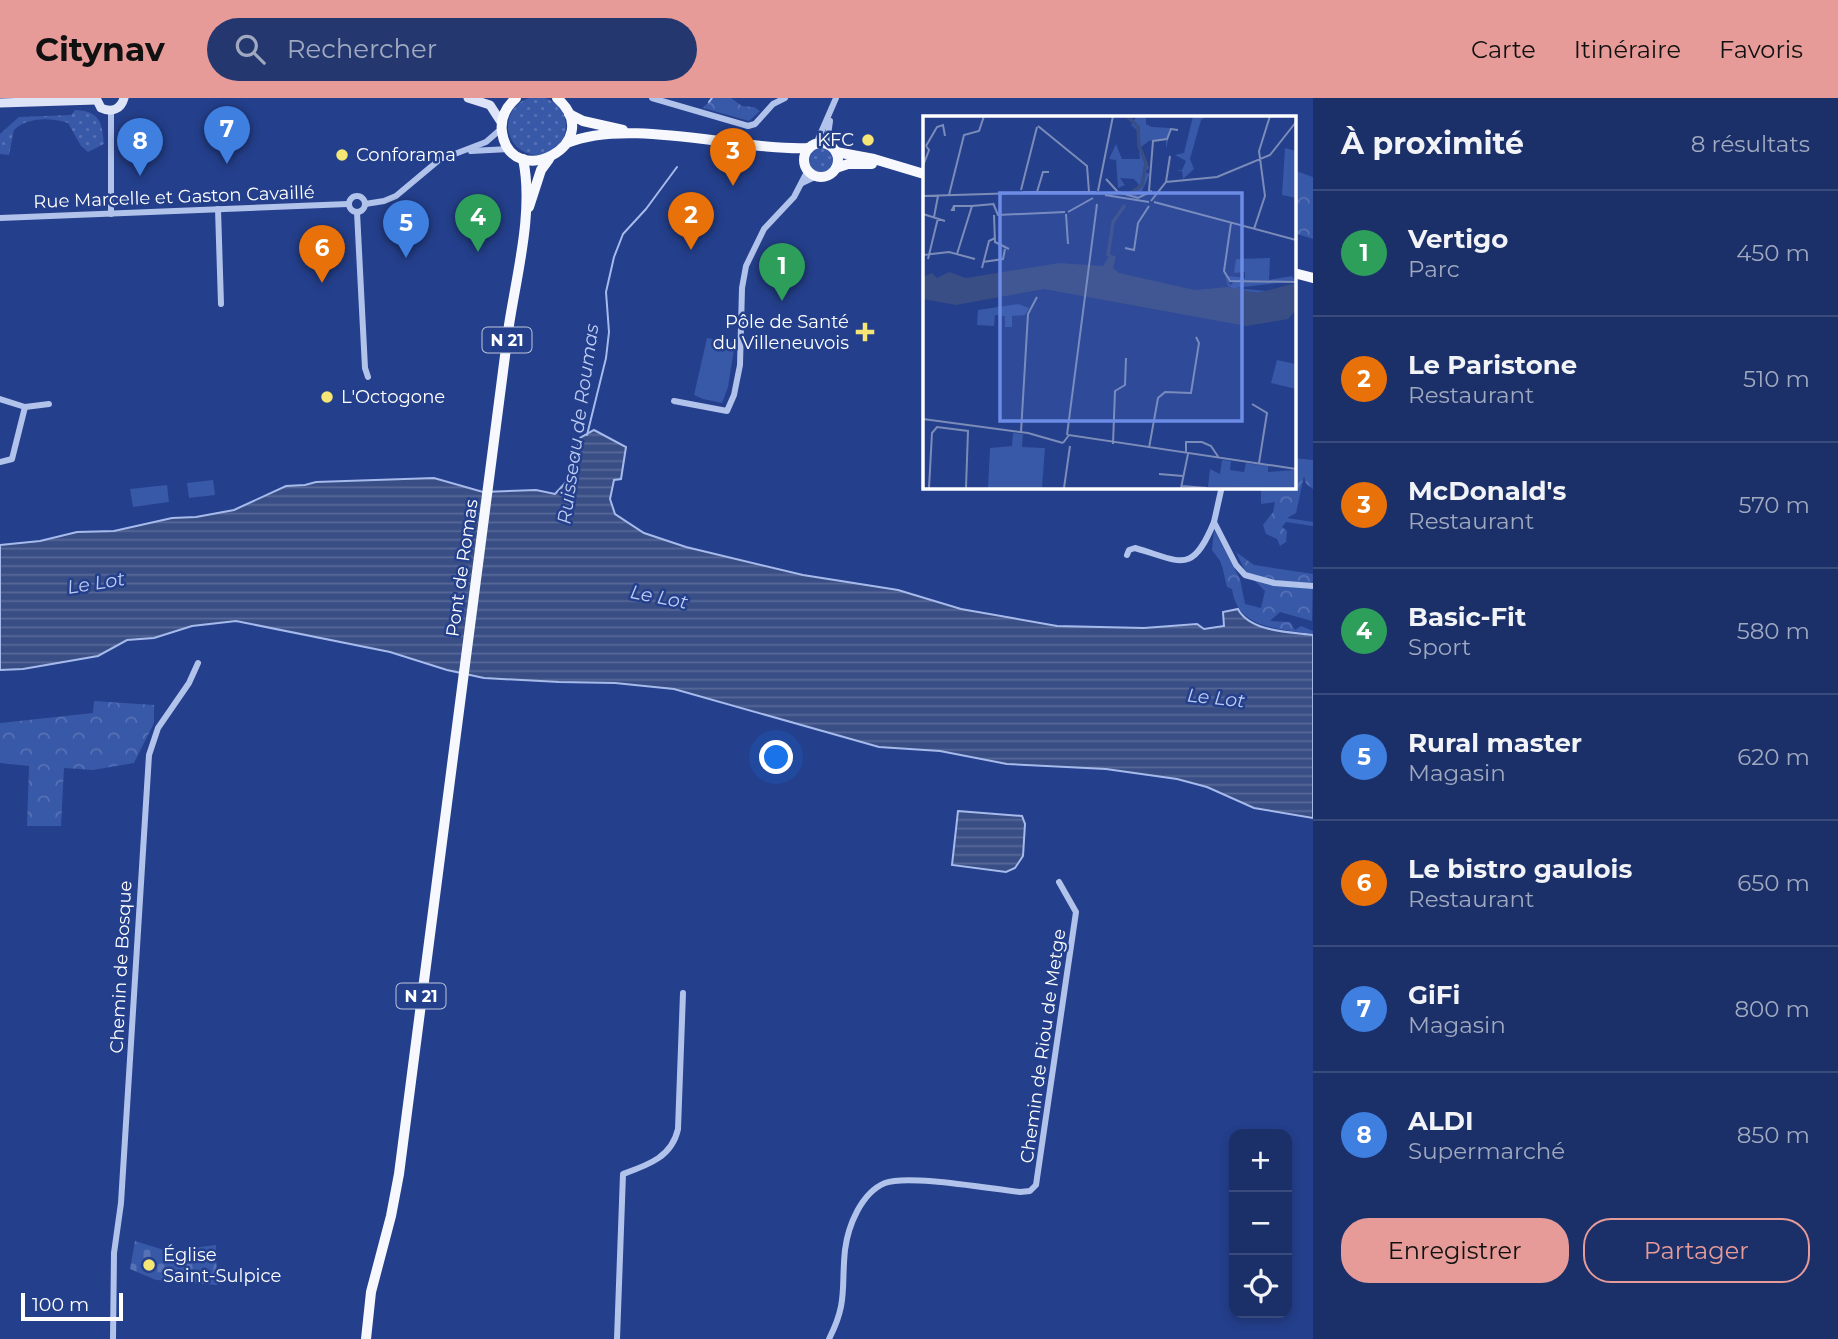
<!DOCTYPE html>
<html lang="fr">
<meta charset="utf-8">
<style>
:root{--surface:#1b2f68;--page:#24376e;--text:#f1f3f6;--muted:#a0a9c0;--line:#394a7c;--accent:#e69b98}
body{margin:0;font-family:Montserrat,sans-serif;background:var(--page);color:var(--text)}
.controls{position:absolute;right:21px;bottom:21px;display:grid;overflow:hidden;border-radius:14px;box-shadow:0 4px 10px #0003}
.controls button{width:63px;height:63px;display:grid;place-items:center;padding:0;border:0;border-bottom:2px solid var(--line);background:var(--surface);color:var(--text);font:35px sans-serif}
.scale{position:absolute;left:21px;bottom:18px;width:102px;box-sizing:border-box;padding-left:7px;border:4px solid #fff;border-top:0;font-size:19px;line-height:24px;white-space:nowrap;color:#fff;-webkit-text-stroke:5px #243f8b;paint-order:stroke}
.you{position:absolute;left:777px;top:660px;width:24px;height:24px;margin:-18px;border:5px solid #fff;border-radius:50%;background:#1a73e8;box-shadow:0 0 0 10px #1a73e833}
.badge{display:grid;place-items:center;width:46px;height:46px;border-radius:50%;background:var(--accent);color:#fff;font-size:23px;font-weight:700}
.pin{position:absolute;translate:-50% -58px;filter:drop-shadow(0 2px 4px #0008)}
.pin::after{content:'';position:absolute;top:37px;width:24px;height:21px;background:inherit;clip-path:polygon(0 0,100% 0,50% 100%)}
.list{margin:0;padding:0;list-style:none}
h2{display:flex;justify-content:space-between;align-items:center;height:91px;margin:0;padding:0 28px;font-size:30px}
h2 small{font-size:23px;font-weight:400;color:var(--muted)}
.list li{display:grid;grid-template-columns:46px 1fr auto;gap:21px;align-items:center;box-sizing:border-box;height:126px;padding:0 28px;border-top:2px solid var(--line)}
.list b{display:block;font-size:26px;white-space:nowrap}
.list p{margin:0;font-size:23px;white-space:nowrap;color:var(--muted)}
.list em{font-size:23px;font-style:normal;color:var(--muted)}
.actions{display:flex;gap:14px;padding:21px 28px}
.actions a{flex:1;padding:16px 0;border:2px solid var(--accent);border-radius:28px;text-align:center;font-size:24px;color:var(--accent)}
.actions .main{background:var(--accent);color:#111}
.icon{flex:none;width:38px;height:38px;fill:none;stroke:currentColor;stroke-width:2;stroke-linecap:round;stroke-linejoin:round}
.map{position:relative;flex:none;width:1313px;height:1241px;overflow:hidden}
header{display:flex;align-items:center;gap:42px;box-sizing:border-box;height:98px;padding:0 35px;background:var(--accent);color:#111}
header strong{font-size:33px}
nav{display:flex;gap:38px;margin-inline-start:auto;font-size:24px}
.search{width:490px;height:63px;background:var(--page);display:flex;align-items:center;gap:18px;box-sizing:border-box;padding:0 24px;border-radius:38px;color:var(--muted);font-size:26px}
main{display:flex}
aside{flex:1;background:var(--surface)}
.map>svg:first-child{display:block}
.grass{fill:url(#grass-dots)}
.forest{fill:url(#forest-crowns)}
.cemetery{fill:url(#cemetery-stones)}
.pitch{fill:#3858a8}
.water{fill:url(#water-rules);stroke:#a6baeb;stroke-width:2}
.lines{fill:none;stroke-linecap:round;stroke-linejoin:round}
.stream{stroke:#a6baeb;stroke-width:2}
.street{stroke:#b1c2eb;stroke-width:6}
.secondary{stroke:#dde4f8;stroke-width:9}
.primary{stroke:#f6f8fe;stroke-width:10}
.poi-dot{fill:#f5e675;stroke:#243f8b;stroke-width:2.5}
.labels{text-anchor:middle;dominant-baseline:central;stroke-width:5;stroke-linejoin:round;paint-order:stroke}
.shield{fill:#243f8b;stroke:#bdc5dc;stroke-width:2}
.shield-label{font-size:16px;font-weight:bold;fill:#fff}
.poi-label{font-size:18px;fill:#fff;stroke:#243f8b;text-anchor:start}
.street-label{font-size:18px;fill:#fff;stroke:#243f8b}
.water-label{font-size:19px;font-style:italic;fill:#bdccf2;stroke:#243f8b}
.inset-river{fill:none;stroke:#3a4e86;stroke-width:3.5}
.inset-road{fill:none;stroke:#7c8cb9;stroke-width:2}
.view{fill:#6c8ce6;fill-opacity:0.15;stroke:#6c8ce6;stroke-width:3.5}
.inset-edge{fill:none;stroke:#fff;stroke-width:3.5}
</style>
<header>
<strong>Citynav</strong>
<div class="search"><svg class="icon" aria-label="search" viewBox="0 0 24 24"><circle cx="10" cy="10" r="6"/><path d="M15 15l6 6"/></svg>Rechercher</div>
<nav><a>Carte</a><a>Itinéraire</a><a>Favoris</a></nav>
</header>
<main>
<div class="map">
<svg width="1313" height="1241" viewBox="0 0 1313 1241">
<defs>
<pattern id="grass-dots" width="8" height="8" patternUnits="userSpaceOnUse" patternTransform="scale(1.75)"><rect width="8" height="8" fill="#3858a8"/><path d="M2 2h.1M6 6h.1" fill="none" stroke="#5671b5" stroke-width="1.8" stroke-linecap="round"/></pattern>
<pattern id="forest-crowns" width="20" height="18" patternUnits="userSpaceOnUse" patternTransform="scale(1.75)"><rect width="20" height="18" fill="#3858a8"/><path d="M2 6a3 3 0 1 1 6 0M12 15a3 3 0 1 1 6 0" fill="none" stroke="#5671b5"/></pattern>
<pattern id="cemetery-stones" width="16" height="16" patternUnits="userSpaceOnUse" patternTransform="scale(1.75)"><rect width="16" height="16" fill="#3858a8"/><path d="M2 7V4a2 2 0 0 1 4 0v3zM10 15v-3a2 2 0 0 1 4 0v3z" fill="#5671b5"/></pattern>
<pattern id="water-rules" width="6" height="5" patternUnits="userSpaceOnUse" patternTransform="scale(1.75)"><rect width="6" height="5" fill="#3a4e86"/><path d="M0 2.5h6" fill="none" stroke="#586998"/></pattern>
</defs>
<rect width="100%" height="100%" fill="#243f8b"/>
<g class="grass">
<circle cx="537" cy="28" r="29"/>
<path d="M75,12C100,13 102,24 104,46L88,54L81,48L68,25C52,19 26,19 14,32L9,57L0,56V36L19,19L71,17Z"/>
<circle cx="821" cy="62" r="12"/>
</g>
<g class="forest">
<path d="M713,0H731L742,8L754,9L760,13L749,23L703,10Z"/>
<path d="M1296,73L1313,79V141L1294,135V79Z"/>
<path d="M1294,360L1313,362V391L1306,386L1304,378L1296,415L1287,420L1313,424V428L1286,424L1282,429L1287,433L1286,444L1280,448L1277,441L1266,436L1263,427L1273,414L1275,404L1261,406V389L1294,388Z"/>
<path d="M1214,432L1240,481L1245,506L1261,510L1265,493L1245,473L1236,454L1254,467L1313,476L1312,523L1280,514L1270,523L1290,524L1295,532L1301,528L1313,533V536C1280,531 1237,531 1232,491L1227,489L1221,464L1212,452Z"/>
<path d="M94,603L154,607V625L134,665L93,672L64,670L61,728H27L29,668L0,665V625L93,615Z"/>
</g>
<path class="cemetery" d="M135,1143L164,1152L187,1155L200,1149L216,1147L217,1187L156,1182L130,1171Z"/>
<g class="pitch">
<path d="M707,240L735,245L728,289L722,305L703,301L694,297Z"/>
<path d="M213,382L215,397L189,400L187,385Z"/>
<path d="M167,387L169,404L133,409L130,391Z"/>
</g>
<g class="water">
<path d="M594,332L626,349L621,381L614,382L610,401L615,416L644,435L686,449L803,477L898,492L961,511L1057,528L1144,530L1197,526L1204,531L1224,528L1223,514L1238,511C1250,534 1290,534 1313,537V720L1254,710L1207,689L1177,681L1106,671L1007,666L940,653L879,649L674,591L615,585L559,584L484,580L447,572L390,554L236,523L192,528L154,540L127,542L98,558L23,571L0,572V447L40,443L77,434L114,433L172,420L196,419L234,412L286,388L305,387L316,384L434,380L483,394L536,392L555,396L569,381L580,340Z"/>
<path d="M958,713L1022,718L1025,726L1023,758L1015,770L1006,774L952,767Z"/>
</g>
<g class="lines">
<g class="stream">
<path d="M709,4L712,0"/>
<path d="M587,337L606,260L609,234L606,194L614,159L623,136L646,111L677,69"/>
</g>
<g class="street">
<path d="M652,0L748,28L755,26L773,6L785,0"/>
<path d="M111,12V116"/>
<path d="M830,23L828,37L830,48"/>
<path d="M816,46L836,0"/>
<path d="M471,53L509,51"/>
<path d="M802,85L817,78"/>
<circle cx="357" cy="106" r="8"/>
<path d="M365,106L384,103L396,98L439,62L486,44L501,31"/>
<path d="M218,111L221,206"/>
<path d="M357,114L365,270L368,279"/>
<path d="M0,120L348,106"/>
<path d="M0,301L25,309L49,306"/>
<path d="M674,303L727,313L734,297L740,267L742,190L746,168L764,131L794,99L808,72"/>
<path d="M0,364L12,361L25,309"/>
<path d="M1222,388L1214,424L1236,467L1245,477L1274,485L1313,488"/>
<path d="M1127,457L1129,452L1135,450C1181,463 1192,478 1214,424"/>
<path d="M113,1241L114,1155L121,1105L149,657L158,630L189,585L198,565"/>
<path d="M617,1241L623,1076C648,1067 672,1059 678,1031L683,895"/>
<path d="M829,1241C848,1204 841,1190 845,1152C848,1128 861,1095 885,1085C908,1076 991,1091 1020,1094L1030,1093L1036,1087L1076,814L1059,784"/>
</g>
<g class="secondary">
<path d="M96,0L101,10C112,15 121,11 124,0"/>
<path d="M468,0L490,7L501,24"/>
<path d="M0,5L96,2"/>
</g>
<g class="primary">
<path d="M516,0C506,9 500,20 502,34C511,95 609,46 557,0"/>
<path d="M569,16L583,23L623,32"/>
<path d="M567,45C630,19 739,53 809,50"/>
<circle cx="821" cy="62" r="17"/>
<path d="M836,54L874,61L924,76"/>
<path d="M836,70L848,66H872"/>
<path d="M529,109L541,72L549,61"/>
<path d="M1294,175L1313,180"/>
<path d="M366,1241L371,1194L391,1118L399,1076L509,227C517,175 534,112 523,61"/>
</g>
</g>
<g class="poi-dot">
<circle cx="868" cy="42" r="7"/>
<circle cx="342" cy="57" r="7"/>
<path d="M861.5 223.5h7v7h7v7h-7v7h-7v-7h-7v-7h7z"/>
<circle cx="327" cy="299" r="7"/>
<circle cx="149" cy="1167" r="7"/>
</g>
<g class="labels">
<g class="shield">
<rect x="482.5" y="229.5" width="49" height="25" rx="5"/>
<rect x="396.5" y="885.5" width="49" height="25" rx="5"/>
</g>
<g class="shield-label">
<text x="507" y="242">N 21</text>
<text x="421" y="898">N 21</text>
</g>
<g class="poi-label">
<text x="854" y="42" text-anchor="end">KFC</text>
<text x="356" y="57">Conforama</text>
<text x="849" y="224" text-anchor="end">Pôle de Santé<tspan x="849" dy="21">du Villeneuvois</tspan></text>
<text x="341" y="299">L'Octogone</text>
<text x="163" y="1157">Église<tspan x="163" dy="21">Saint-Sulpice</tspan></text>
</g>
<g class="street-label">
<text transform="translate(174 99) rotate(-2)">Rue Marcelle et Gaston Cavaillé</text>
<text transform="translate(462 470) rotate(-82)">Pont de Romas</text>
<text transform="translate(121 869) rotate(-87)">Chemin de Bosque</text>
<text transform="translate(1043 948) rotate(-82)">Chemin de Riou de Metge</text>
</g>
<g class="water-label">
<text transform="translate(578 326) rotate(-82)">Ruisseau de Roumas</text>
<text transform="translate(96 485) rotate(-9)">Le Lot</text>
<text transform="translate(659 499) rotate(11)">Le Lot</text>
<text transform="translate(1216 600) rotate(6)">Le Lot</text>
</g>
</g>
<g transform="translate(923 18)">
<rect width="373" height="373" fill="#243f8b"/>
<path d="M354,244L373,248V273L348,267ZM299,344L308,345L307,354L321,356L323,347L345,350V356L373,354V372L285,371L287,353L297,358Z" fill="#3858a8"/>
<path d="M214,0H223V8L229,11L248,12L243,33V23L226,25L218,31L226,52L222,56L227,58L219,75L212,76L215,81L207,78L216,69L211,63L197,62L202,69L195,72L193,44L186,43L193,28L199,43H217L214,14L208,9ZM270,0H283L278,4L267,43L271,53L260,63L259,55L253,54H259L263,45L252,39L261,37ZM362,32L373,35V82L359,79ZM347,142L346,164L369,160L373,165L312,172L344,175L335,177L313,174L305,170L301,156L307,170L310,167L305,160L322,162V156L311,157L313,143ZM95,188L106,192L102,199L89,200V211H82V200L72,199L71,210L54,209L55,194ZM90,317L100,318L99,331L122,332L119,372H65L67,332L89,330Z" fill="#3858a8"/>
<path d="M187,138L193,141L190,152L196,157L272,174L305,171L334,177L373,167V194L365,203L323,210L121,173L33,189L0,183V161L9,157L14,162L26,156L43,162L136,147L180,150Z" fill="#3a4e86"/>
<path class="inset-river" d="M204,0L215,11L216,30L223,47L219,69L208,77M185,140L190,106L202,89"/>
<path class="inset-road" d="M115,10L164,50L166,76M3,30L14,11L20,9L22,20M0,50L6,34L3,30M183,63L195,76L215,82L229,75M243,66L247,40M98,74L114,11M175,75L190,0M226,75L230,25L244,23L248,13L255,14M100,76H173M114,76L120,56H126M26,79L41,19L56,15L61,0M182,79L226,86M0,80L95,77M228,85L243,66L294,61L347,39L373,6M231,86L373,124M70,87L75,99L142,96M31,90L29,94H31V90H49M145,96L170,82M0,98L22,105M143,98L145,128M71,99L72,126L86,133M11,101L15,80M308,107L301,155L307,165L373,166M331,113L342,80L336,35L347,0M202,132L211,134L215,107L226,90M34,138L49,90L71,88M0,139L26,136L52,143M5,143L15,102M60,146L80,143L82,133M59,152L66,125L72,122M329,288L344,297L336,347M0,303L105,317L140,327M98,316L105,198L114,181M144,319L174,88M140,327L146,319L373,353M190,328L192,275L202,269L203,242M226,332L235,282L242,276L268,277L276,227L273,221M263,337V326H279L288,330L296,342M236,358L260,360M258,370L284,372M6,372L9,317L14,311L45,315L43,372M141,372L147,330M258,372L265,338"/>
<path class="view" d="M77,77H319V305H77Z"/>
<rect width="373" height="373" class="inset-edge"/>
</g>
</svg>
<div class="controls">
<button>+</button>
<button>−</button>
<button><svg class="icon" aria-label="locate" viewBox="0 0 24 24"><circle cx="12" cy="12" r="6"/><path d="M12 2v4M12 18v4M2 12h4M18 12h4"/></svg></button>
</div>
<div class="scale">100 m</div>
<div class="you"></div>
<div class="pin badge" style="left:782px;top:203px;background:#2e9e5b">1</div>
<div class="pin badge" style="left:691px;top:152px;background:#e8710a">2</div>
<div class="pin badge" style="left:733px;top:88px;background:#e8710a">3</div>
<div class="pin badge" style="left:478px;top:154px;background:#2e9e5b">4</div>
<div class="pin badge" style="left:406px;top:160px;background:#3f7fe0">5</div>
<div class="pin badge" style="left:322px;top:185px;background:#e8710a">6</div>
<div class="pin badge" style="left:227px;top:66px;background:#3f7fe0">7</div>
<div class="pin badge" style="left:140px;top:78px;background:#3f7fe0">8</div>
</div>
<aside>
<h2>À proximité<small>8 résultats</small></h2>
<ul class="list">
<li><span class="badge" style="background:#2e9e5b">1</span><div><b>Vertigo</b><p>Parc</p></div><em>450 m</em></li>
<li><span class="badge" style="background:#e8710a">2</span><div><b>Le Paristone</b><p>Restaurant</p></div><em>510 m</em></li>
<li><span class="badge" style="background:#e8710a">3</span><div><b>McDonald's</b><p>Restaurant</p></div><em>570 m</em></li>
<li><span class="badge" style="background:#2e9e5b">4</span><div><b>Basic-Fit</b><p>Sport</p></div><em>580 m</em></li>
<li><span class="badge" style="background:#3f7fe0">5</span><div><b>Rural master</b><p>Magasin</p></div><em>620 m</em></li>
<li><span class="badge" style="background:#e8710a">6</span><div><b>Le bistro gaulois</b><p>Restaurant</p></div><em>650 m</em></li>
<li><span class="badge" style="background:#3f7fe0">7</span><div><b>GiFi</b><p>Magasin</p></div><em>800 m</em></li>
<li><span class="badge" style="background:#3f7fe0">8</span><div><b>ALDI</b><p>Supermarché</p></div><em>850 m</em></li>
</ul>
<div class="actions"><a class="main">Enregistrer</a><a>Partager</a></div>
</aside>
</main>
